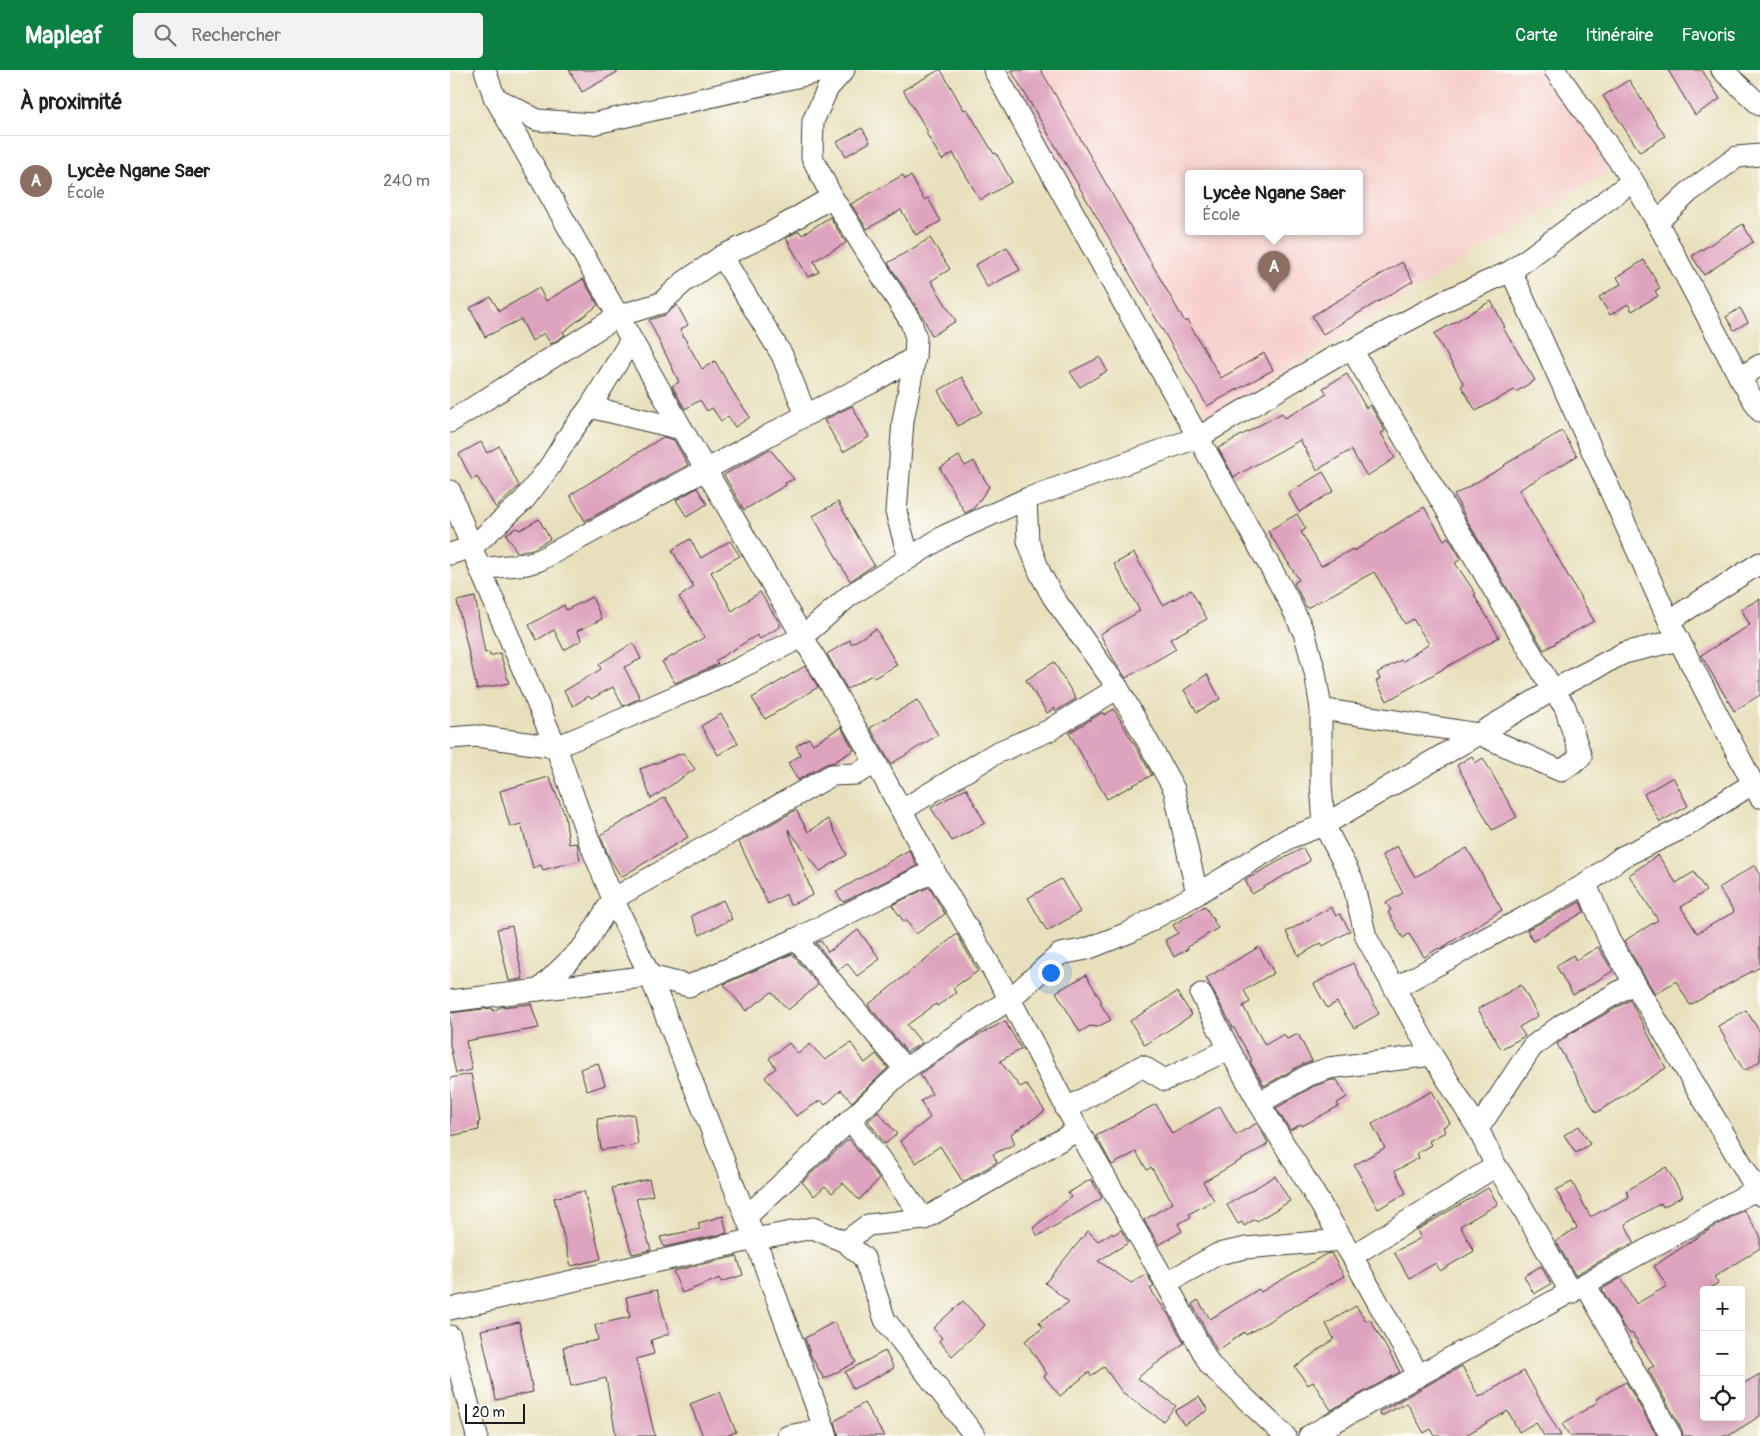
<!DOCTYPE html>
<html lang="fr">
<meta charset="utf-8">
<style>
:root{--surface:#fff;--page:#f2f2f2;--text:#202124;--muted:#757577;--line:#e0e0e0;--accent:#0b8043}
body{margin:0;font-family:Pangolin,sans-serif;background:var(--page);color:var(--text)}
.controls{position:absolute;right:15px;bottom:15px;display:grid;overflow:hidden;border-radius:5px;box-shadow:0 5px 20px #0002}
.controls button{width:45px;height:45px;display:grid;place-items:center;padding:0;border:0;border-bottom:1px solid var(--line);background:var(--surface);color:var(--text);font:25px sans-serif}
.scale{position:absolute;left:15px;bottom:12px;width:60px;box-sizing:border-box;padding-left:5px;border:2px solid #1c1c1c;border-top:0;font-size:14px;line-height:18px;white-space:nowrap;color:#1c1c1c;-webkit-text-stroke:4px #fdfcf7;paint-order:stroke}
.you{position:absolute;left:600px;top:902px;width:18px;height:18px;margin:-12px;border:4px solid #fff;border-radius:50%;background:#1a73e8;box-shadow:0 0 0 8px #1a73e833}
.badge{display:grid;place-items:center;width:32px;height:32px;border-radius:50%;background:var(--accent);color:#fff;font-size:16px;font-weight:700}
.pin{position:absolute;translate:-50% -41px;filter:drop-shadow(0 1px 2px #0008)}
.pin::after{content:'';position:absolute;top:26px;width:18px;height:15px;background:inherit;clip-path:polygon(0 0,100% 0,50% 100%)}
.popup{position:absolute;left:735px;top:100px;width:178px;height:65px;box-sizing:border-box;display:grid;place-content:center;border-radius:5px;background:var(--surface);filter:drop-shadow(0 1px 4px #0005);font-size:16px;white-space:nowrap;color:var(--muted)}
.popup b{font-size:19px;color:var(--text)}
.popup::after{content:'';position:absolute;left:50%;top:100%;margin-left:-10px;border:10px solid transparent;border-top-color:var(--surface)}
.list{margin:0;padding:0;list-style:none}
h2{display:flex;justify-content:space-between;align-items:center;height:65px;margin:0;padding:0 20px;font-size:21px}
h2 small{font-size:16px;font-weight:400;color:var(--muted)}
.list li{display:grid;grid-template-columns:32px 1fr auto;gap:15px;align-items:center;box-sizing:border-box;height:90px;padding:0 20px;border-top:1px solid var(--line)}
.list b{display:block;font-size:19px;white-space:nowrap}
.list p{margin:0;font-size:16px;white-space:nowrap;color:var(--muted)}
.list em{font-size:16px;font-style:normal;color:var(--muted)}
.icon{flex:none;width:28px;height:28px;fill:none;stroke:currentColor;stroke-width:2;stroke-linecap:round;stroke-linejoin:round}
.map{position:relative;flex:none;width:1310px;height:1366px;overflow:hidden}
header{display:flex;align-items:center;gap:30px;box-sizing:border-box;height:70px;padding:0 25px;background:var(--accent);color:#fff}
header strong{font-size:24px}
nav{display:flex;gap:28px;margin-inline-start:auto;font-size:18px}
.search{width:350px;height:45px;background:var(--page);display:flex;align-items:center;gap:12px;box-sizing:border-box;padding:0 18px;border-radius:5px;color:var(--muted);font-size:19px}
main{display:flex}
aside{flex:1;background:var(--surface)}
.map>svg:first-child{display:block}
.built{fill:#f7d0cd;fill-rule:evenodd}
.building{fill:#dea3be}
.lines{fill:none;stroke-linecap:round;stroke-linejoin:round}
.minor-casing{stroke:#3b3934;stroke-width:23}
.minor{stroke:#fff;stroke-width:21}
</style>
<header>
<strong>Mapleaf</strong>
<div class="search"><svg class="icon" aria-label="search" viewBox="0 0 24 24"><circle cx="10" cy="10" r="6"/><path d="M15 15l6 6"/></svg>Rechercher</div>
<nav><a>Carte</a><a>Itinéraire</a><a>Favoris</a></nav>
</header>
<main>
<aside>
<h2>À proximité<small></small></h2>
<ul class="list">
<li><span class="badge" style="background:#8d6e63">A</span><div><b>Lycèe Ngane Saer</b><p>École</p></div><em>240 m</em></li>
</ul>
</aside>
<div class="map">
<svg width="1310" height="1366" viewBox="0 0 1310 1366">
<rect width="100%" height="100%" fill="#fdfcf7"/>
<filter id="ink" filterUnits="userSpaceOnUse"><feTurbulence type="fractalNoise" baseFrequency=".02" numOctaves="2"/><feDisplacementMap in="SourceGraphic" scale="10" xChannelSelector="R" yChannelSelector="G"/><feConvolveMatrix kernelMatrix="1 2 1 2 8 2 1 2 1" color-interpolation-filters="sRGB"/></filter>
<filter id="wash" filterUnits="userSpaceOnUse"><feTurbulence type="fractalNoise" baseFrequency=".0096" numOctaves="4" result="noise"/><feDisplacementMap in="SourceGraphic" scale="20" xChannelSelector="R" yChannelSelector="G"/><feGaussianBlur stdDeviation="1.12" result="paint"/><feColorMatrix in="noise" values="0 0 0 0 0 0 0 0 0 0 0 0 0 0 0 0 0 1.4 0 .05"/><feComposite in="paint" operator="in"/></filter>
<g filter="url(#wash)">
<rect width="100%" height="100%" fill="#e8e0bc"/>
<path class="built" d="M555,0H1100L1168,95L759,348ZM739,103H909V161H739Z"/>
<g id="blocks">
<g class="building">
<path d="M119,0H171L132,22Z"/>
<path d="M489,0H491L514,40L517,39L544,84L546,83L562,112L530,130L503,83L492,90L476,63L478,62L453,20Z"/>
<path d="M561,0H591L735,252L737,250L771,308L814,283L823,300L757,336Z"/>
<path d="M1218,0H1252L1270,29L1245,45Z"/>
<path d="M1179,10L1215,66L1190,82L1153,26Z"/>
<path d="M412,58L420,72L396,86L387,72Z"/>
<path d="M453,105L455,109L461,106L474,130L478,128L491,151L466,165L451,140L417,159L401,134Z"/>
<path d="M380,147L396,173L364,191L369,202L358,207L336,168L349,161L352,165Z"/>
<path d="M1293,154L1303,172L1254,205L1242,186Z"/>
<path d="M480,168L500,199L481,211L506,251L482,266L472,245L438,193Z"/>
<path d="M557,177L570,200L537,217L525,195Z"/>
<path d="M1194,190L1210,218L1205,221L1208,226L1182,241L1178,234L1160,245L1149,227L1171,214L1167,207Z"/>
<path d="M952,192L963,211L873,264L862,246Z"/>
<path d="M133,209L148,235L113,262L115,265L101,274L94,263L82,271L71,249L35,267L20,238L41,227L49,241L89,218L96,231Z"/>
<path d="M1041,231L1055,257L1053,258L1085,310L1066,322L1064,320L1026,341L1011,316L1014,314L984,264Z"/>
<path d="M227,235L238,255L230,260L252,299L265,291L286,327L300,347L285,357L278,346L271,351L262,338L257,341L250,330L235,339L222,316L229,312L199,250L215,245Z"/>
<path d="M1290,238L1298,252L1284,260L1276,247Z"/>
<path d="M650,287L657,301L630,317L620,302Z"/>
<path d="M897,304L916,338L920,335L935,361L931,363L945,388L917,406L901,380L867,400L850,370L784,407L768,378L832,343L835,348L877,324L873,318Z"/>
<path d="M512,307L532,342L508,356L488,321Z"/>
<path d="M402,336L419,367L393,382L374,350Z"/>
<path d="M1112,361L1127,386L1069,420L1144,551L1106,572V573L1094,580L1019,454L1004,425L1055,396L1054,395Z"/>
<path d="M213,367L224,370L238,395L135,451L120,425Z"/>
<path d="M31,372L37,383L49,376L69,416L46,438L27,407L22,410L9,384Z"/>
<path d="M320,379L344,409L335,413L336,415L294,440L274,405Z"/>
<path d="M509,386L515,396L524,391L539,417L523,439L515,443L490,398Z"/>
<path d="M873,402L884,421L849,442L838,423Z"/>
<path d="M247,418L257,434L237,447L226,430Z"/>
<path d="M388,432L424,495L400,511L363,446Z"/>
<path d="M974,437L994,470L998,467L1011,489L1005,493L1026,524L1024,525L1049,567L937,631L926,611L930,609L927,603L951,590L952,592L979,574L963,549L955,554L924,502L857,538L844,513L849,510L818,461L847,444L856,459L851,462L871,496L903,479L904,481Z"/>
<path d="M89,449L100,469L83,479L67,482L56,464L66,458L70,460Z"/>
<path d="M240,469L251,488L280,471L290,486L261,502L282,541L310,522L331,556L310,569L307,565L265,591L268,594L225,613L212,592L255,567L229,527L244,517L222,480Z"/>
<path d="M684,483L713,535L741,520L757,549L720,569L726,579L676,608L664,590L650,564L690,541L664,494Z"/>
<path d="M25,527L35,583L39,582L40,586L50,583L59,613L27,619L7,531Z"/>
<path d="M142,527L152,549L127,561L132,570L114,580L104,560L87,570L79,555L114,535L116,540Z"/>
<path d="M1310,529V625L1284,641L1251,585L1300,555L1291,539Z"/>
<path d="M426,559L447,595L424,608L422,605L397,619L377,584L400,570L401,574Z"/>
<path d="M183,573L191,589L174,597L190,628L173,636L163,617L141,629L139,626L123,636L114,621L151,599L149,594Z"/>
<path d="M604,592L626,629L606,641L604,638L597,643L576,610Z"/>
<path d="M355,596L368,617L315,649L302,628Z"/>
<path d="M757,604L770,629L747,642L734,620Z"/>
<path d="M467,630L488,665L441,694L420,658Z"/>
<path d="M664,639L702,705L657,729L619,663L653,642L654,645Z"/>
<path d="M271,644L288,673L268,685L251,656Z"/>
<path d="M391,657L404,680L384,692L376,694L348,710L338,693L351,685L346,676L359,668L363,674Z"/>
<path d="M233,683L245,699L201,729L190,699Z"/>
<path d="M1022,686L1025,693L1033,688L1067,747L1042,760L1007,695Z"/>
<path d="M99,707L115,745L119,774L127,773L130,790L93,800L91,795L83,798L71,754L60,757L50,721Z"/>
<path d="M1223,707L1238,736L1210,752L1194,724Z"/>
<path d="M516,718L535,753L502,771L481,738Z"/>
<path d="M215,727L238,767L171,807L158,785L150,765Z"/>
<path d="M346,740L358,762L378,749L397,785L370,801L338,759L363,825L340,835L336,824L318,834L289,772Z"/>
<path d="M947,776L965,807L1017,778L1052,840L990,879L989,878L974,887L959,864L953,868L938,842L941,840L936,833L953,823L932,785Z"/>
<path d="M853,778L860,791L802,824L795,810Z"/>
<path d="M459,780L467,796L393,832L386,822Z"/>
<path d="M1208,785L1226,813L1244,802L1256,821L1231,837L1247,863L1284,842L1269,818L1305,795L1310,804V897L1240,935L1226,911L1205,924L1174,871L1208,850L1179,805Z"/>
<path d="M611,809L630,842L597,861L578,828Z"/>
<path d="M479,817L495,844L466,864L456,850L454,852L442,835Z"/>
<path d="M273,830L282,849L250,865L241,846Z"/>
<path d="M1130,832L1134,842L1083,871L1077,860Z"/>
<path d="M755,836L768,858L737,877L738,879L724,887L715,870L728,863L723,855Z"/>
<path d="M881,837L886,846L890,844L900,861L873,876L871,873L849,886L836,862Z"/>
<path d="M62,856L73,909L59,911L47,859Z"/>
<path d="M408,860L430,889L407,906L397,893L388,900L366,873L371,871L378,882Z"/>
<path d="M507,864L528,901L503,918L506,923L487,936L486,934L457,955L472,973L457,982L418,935Z"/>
<path d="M809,877L824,903L794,920L800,932L793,936L815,975L834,964L837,969L848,964L862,991L853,994L814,1016L800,991L802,990L784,958H783L756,908Z"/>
<path d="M1148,877L1163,901L1123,925L1106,896L1123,885L1126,890Z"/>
<path d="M342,884L368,915L338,940L322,922L296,941L274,914Z"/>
<path d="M903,893L929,944L904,958L887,932L877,938L864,914Z"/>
<path d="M636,905L652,932L650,933L661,950L647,957L640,956L630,962L606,922Z"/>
<path d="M1071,915L1088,946L1069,957L1075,966L1051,979L1028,939Z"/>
<path d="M727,922L742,945L695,975L680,951Z"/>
<path d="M1180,930L1216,998L1146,1043L1107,974L1120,964Z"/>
<path d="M81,934L89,958L16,971L22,1000L6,1003L0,975V943L42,938L43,941L51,937Z"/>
<path d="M1296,940L1310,962V991L1294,1001L1268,956Z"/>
<path d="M555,951L571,979L550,991L570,1017L576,1014L595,1041L561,1064L565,1074L543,1084L547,1092L513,1112L490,1076L466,1093L450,1071L480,1048L471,1031L482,1024L470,1004L527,966Z"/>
<path d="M339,973L348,984L360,974L375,990L401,973L415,993L426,984L438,998L402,1032L391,1020L375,1035L371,1030L346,1046L315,1007L326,998L319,988Z"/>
<path d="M148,993L155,1015L137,1021L130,999Z"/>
<path d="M21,1004L30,1052H28L29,1060L0,1066V1008Z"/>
<path d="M882,1010H887L897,1027L887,1033L889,1036L852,1056L851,1054L840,1060L826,1038L864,1016Z"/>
<path d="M982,1021L1000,1053L993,1057L995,1062L979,1071L981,1075L967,1083L969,1088L945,1101L956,1123L928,1139L904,1095L935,1078L922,1054Z"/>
<path d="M706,1034L722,1064L770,1036L786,1065L807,1053L818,1073L816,1074L817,1075L753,1112L764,1130L739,1144L741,1147L728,1154L732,1161L709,1175L694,1150L723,1133L701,1097L697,1100L686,1082L662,1095L646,1066Z"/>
<path d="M428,1042L447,1064L435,1074L418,1051Z"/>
<path d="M184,1044L188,1075L151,1080L147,1049Z"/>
<path d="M1129,1056L1140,1074L1126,1083L1114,1065Z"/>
<path d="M399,1069L429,1109L409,1130L393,1113L382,1123L375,1116L364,1126L352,1112Z"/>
<path d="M1216,1097L1233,1126L1213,1137L1211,1133L1175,1154L1184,1172L1125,1205L1106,1171L1127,1158L1106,1120L1122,1112L1140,1146H1142L1179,1127L1176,1121Z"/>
<path d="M825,1106L840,1131L807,1151L805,1149L794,1156L792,1152L788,1154L777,1135Z"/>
<path d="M199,1109L203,1125L186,1129L201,1180L182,1184L162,1118Z"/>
<path d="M641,1109L652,1128L588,1166L583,1158L621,1127L618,1123Z"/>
<path d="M1038,1118L1048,1134L1010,1156L1024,1181L990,1201L986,1193L959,1208L944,1182L971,1168L967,1160Z"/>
<path d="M134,1121L151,1189L121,1196L104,1128Z"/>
<path d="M1294,1140L1310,1165V1178L1264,1207L1268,1213L1257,1220H1254V1347H1291V1315L1310,1304V1346L1278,1366H1233L1232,1360L1198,1299L1204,1296L1182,1263L1180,1264L1173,1256L1152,1219L1171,1208L1186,1234L1217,1216L1204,1196L1252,1164Z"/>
<path d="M273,1146L277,1163L214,1177L210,1167L250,1159L248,1153Z"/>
<path d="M671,1160L678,1173L648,1191L681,1213L697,1204L704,1217L700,1219L718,1244L734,1273L687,1308L726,1336L713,1351L672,1322L654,1297L641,1306L639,1302L610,1326L594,1306L597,1304L575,1271L593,1258L589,1252L619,1232L595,1213L638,1161L648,1171L662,1163L663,1165Z"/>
<path d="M881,1183L894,1206L796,1265L794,1262L767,1281L742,1234L748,1230L760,1249L809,1219L811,1222L876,1184Z"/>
<path d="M287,1186L293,1205L271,1212L270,1208L232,1223L223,1201Z"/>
<path d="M1091,1196L1101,1214L1084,1224L1074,1206Z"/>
<path d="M207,1220L219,1264L201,1270L204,1284L186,1289L205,1366H166L156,1308L121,1316L113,1277L148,1270L145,1255L180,1247L176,1227Z"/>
<path d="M513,1231L535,1255L502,1286L489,1271L492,1268L483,1258Z"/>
<path d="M906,1236L916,1251L920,1249L950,1302L881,1340L863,1312L858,1315L845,1297L884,1269L876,1254Z"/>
<path d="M69,1252L83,1322L46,1330L31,1260Z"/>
<path d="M384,1252L406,1292L374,1309L360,1284L355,1268Z"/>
<path d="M435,1281L444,1298L403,1319L395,1302Z"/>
<path d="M1012,1296L1029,1327L1074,1301L1111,1366H1094L1086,1352L1069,1362L1058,1341L1014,1366H985L981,1359L974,1363L957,1333L931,1346L929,1342Z"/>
<path d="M1176,1312L1207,1366H1120L1112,1354L1148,1332L1146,1329Z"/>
<path d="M270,1322L286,1362L276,1366H253L240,1334Z"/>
<path d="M749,1327L758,1340L734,1355L725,1341Z"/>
<path d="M414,1333L434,1366H389L385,1351Z"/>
</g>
</g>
</g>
<g filter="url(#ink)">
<use href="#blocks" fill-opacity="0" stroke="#3b3934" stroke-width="1"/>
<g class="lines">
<g class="minor-casing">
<g id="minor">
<path d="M35,0L44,26L232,359L426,693L484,801L560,929L628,1060L716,1213L760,1295L835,1366"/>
<path d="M394,0L378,18L363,51L362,87L382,127L461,252L466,268L465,287L453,351L446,442L459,488"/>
<path d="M544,0L838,529L855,565L865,602L871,639V713L874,755L902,809L916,867L982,985L1028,1059L1046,1096L1070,1133L1121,1223"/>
<path d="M1105,0L1183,111L1207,152L1239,122L1287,87L1310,85"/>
<path d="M1272,0L1310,35"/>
<path d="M44,27L87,50L142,54L377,0"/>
<path d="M1183,111L1061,201L1219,551L1310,727"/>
<path d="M1207,152L1290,308L1310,341"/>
<path d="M272,186L332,285L356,345"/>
<path d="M902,280L1103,620L1174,583L1229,570"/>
<path d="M1290,308L1310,295"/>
<path d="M140,337L232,359"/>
<path d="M0,352L168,246L211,233L234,212L272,186L317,165L382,127"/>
<path d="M0,421L30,499L106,677L140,773L163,829L200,906L305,1169L377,1366"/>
<path d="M576,429L578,471L590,503L603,527L668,618"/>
<path d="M0,484L22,477L74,430L100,396L121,362L140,337L181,270"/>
<path d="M30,499L77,494L90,490L356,345L421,313L465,287"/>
<path d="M1219,551L1310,493"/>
<path d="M0,668L26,666L106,677L178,647L288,599L352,567L399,526L496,465L576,429L749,367L884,287L902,280L999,229L1061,201"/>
<path d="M452,740L546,683L598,661L668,618L724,719L747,824"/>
<path d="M1136,814L1159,870L1310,1125"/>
<path d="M346,869L455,999"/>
<path d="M945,918L1136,814L1172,787L1233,758L1302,714"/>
<path d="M89,920L134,876L163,829L382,705L406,704L426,693"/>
<path d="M0,931L200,906L239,916L346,869L484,801"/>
<path d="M779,979L809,1033L902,1186L969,1306"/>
<path d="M809,1033L859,1005L879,998L982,985"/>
<path d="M616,1039L692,996L715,1010L779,979L751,924"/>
<path d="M401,1050L474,1149"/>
<path d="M1028,1059L1082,977L1113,954L1184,913"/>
<path d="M296,1147L455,999L560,929L610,884L637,879L680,862L747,824L839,768L874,755L1103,620L1115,637L1131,687L1111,701L1029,664L871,639"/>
<path d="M395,1172L414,1188L435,1250L525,1366"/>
<path d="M902,1186L1046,1096"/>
<path d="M716,1213L768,1184L796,1178L892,1170"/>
<path d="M1135,1214L1221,1366"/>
<path d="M0,1239L305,1169L363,1158L395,1172L418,1155L474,1149L628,1060"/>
<path d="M0,1266L27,1366"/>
<path d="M338,1366L375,1359"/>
<path d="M859,1366L1307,1119"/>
</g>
</g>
<use href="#minor" class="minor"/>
</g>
</g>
</svg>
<div class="controls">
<button>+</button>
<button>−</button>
<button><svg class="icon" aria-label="locate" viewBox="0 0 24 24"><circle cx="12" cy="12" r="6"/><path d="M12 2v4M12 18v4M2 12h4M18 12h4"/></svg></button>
</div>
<div class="scale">20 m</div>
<div class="you"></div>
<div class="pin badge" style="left:824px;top:222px;background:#8d6e63">A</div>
<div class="popup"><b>Lycèe Ngane Saer</b>École</div>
</div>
</main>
